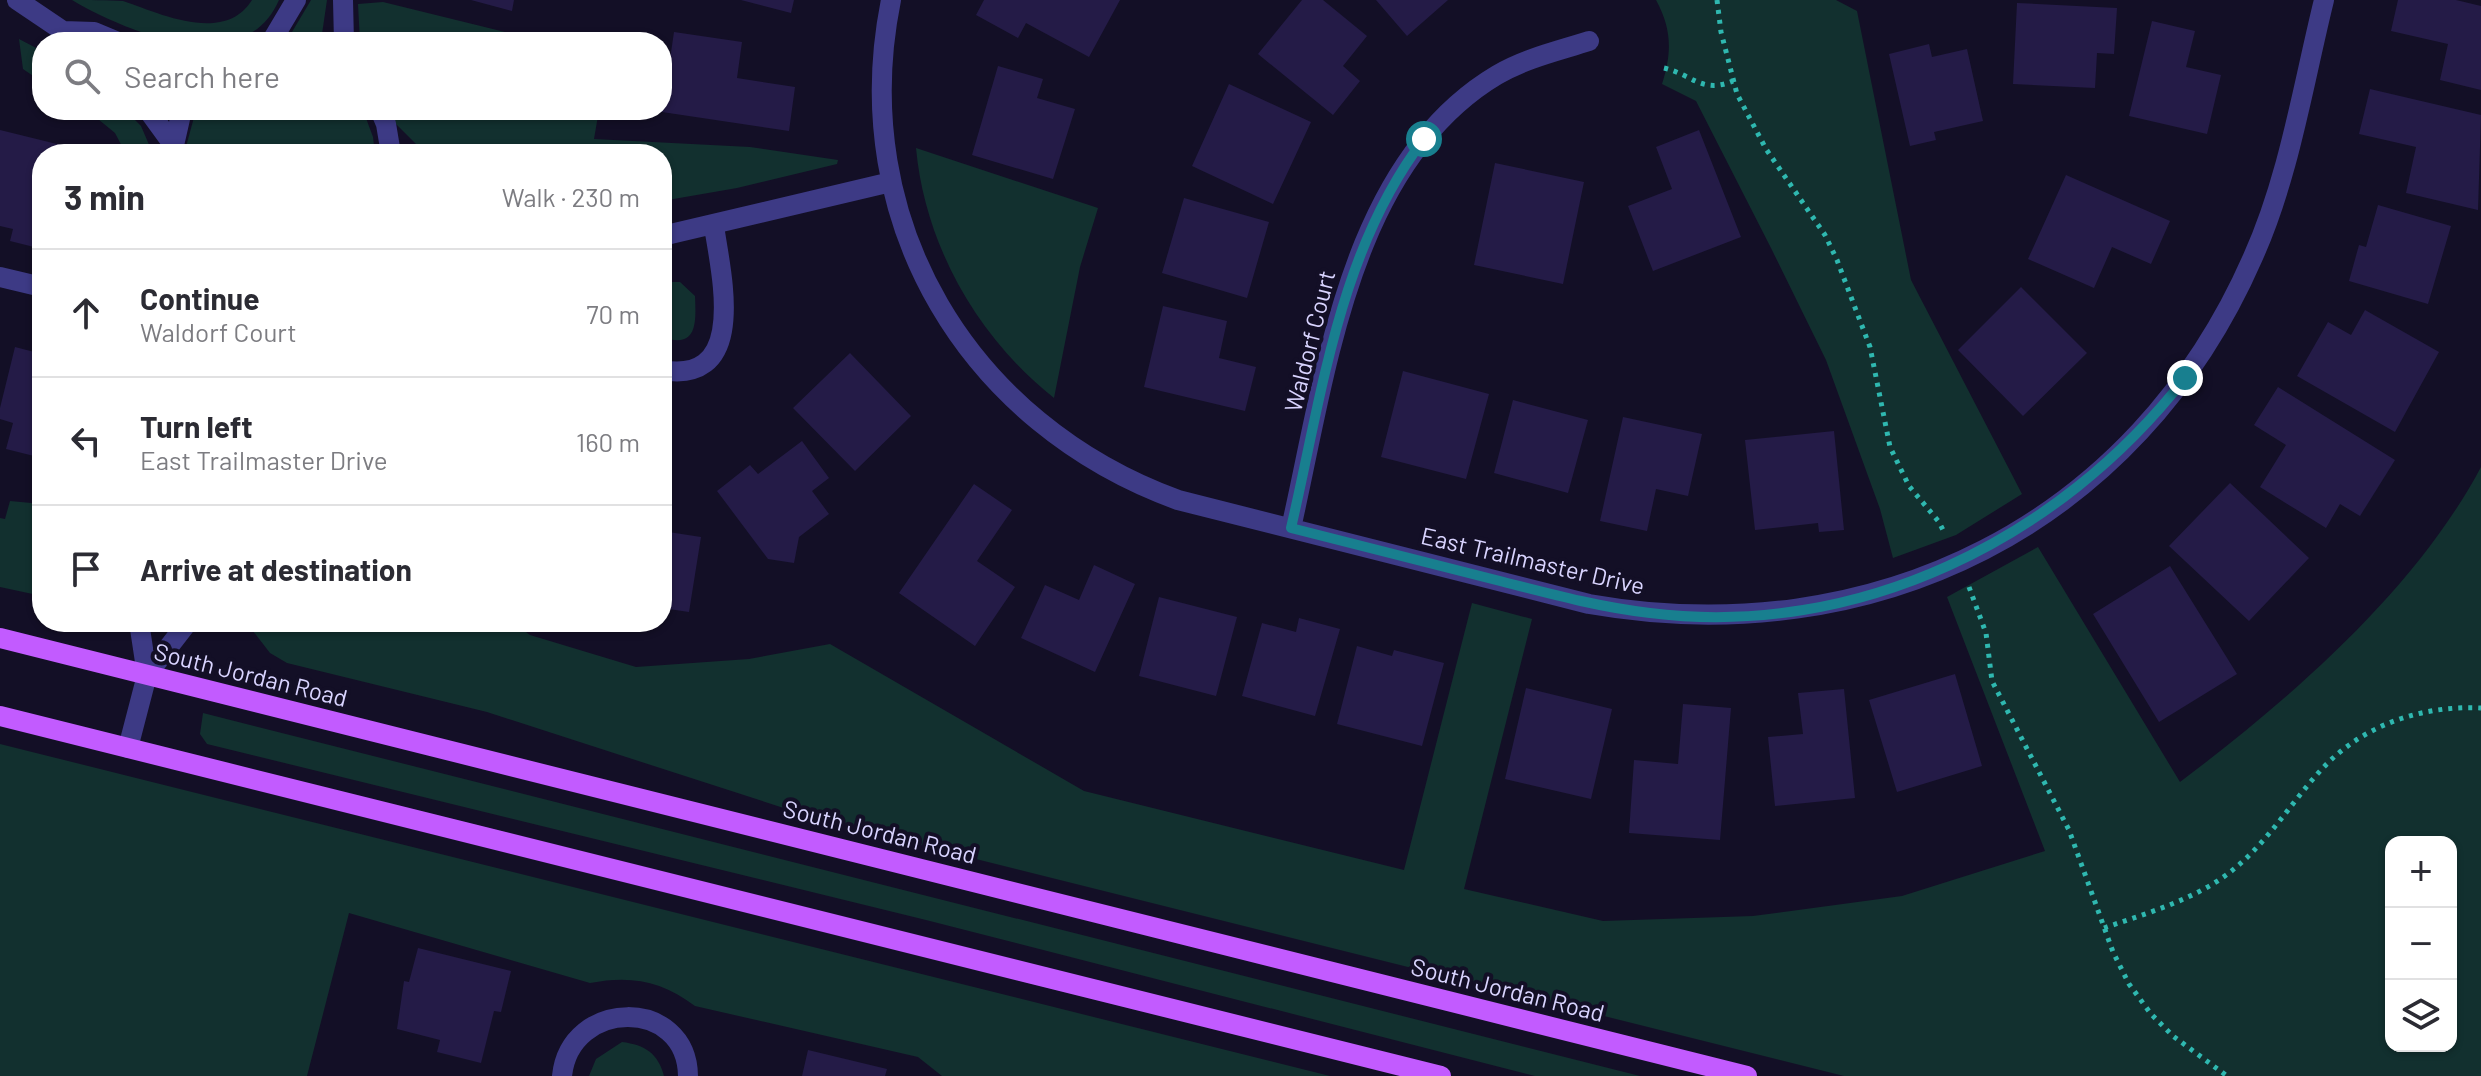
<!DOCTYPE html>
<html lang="en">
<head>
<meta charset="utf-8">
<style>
  :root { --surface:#fff; --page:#f7f7f7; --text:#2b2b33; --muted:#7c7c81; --line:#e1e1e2 }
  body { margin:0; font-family:Barlow,sans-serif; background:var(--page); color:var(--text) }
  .controls { position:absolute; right:24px; bottom:24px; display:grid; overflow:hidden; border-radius:16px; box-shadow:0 2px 6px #0004 }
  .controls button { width:72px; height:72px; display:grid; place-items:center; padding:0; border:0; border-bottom:2px solid var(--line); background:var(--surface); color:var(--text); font:40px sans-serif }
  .stop { position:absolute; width:24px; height:24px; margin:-18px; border:6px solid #187f8f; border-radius:50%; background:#fff }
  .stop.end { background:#187f8f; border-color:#fff; box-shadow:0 2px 8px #0008 }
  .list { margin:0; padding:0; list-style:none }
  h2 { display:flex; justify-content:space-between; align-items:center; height:104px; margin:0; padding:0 32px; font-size:34px }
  h2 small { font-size:26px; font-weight:400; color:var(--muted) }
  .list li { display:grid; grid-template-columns:52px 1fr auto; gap:24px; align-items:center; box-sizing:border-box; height:128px; padding:0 32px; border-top:2px solid var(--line) }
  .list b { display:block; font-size:30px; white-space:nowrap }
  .list p { margin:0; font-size:26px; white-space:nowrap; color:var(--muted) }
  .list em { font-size:26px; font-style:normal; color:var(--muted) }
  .icon { flex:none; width:44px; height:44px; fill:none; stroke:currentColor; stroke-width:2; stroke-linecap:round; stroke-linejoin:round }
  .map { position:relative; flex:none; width:2481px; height:1076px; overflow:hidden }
  .search { position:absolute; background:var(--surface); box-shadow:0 2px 6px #0004; left:32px; top:32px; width:640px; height:88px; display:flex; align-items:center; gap:20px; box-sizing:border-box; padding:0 28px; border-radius:32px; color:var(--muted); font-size:30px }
  .panel { position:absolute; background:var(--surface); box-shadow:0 2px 6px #0004; left:32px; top:144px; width:640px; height:488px; border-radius:32px }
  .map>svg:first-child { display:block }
</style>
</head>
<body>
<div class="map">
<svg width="2481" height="1076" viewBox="0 0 2481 1076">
  <rect width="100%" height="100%" fill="#130f26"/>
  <!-- green -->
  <path fill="#12302f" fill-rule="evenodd" d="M72,0C87,0 108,0 123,1C159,13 224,45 252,0H279C244,81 126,32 72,0Z
    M311,0H327L322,34L292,32Z
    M1656,0H1836L1857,11L1911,280L2022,494L1956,535L1893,558L1880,509L1826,360L1771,248L1696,101L1662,84C1672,53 1672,29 1656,0Z
    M383,2L545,42H360L358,4Z
    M19,39L42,51V82L23,69Z
    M87,110H125L141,126L153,154H126L115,133Z
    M196,110H363L373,137L375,154H184Z
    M391,110H599L594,139L750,147L838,160L837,164L737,188L662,201V154H426L396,124Z
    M916,148L1098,208L1080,267L1054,398C977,337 925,245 916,148Z
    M668,282H680L695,296C696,322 698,350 662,337V285Z
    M2481,467V1076H1844L824,821L487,712L287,663L270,653L246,622H512L530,635L636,667L749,659L830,644L1084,791L1404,870L1472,603L1532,619L1464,889L1603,921L1753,916L1902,896L2045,851L1947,597L2038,547L2180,782C2290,699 2415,591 2481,467ZM2391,842H2451V1046H2391Z
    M10,501L42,504V596L0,587V518L5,519Z
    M203,713L1640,1076H1535L926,920L207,744L200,734Z
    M0,744L1330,1076H942L918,1057L695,1006C662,981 631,975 590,983L349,913L307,1076H0Z
    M622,1042C645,1045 658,1053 664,1076H589L596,1059Z"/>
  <!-- building -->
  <path fill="#241b47" d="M471,0H514L512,11Z
    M741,0H794L791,13Z
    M984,0H1120L1089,57L1026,23L1018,38L976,15Z
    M1302,0H1323L1367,36L1343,66L1360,81L1333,115L1258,54Z
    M1376,0H1448L1407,36Z
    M2398,0H2456L2481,6V90L2440,80L2448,44L2391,31Z
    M2017,3L2117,8L2114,54L2097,53L2095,88L2013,84Z
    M2152,21L2195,31L2186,67L2221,75L2207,134L2129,116Z
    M674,32L742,42L737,78L795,87L789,131L662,112V72L668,73Z
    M1929,44L1932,57L1967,49L1983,121L1934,132L1936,140L1910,146L1889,54Z
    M998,66L1043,79L1037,98L1075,109L1053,179L972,155Z
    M1229,84L1311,122L1273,204L1192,166Z
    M2370,89L2481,115L2478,210L2406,193L2416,147L2359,134Z
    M0,130L65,146L63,154H42V249L10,241L13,229L0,226Z
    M1699,130L1741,237L1653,271L1628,206L1672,189L1656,147Z
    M1495,163L1584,182L1563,284L1474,265Z
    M2066,175L2170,221L2151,264L2112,247L2094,288L2028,259Z
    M1184,198L1269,222L1247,298L1162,273Z
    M2378,205L2451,226L2428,304L2349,281L2359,245L2366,247Z
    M2021,287L2087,353L2023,416L1958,350Z
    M1163,306L1227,321L1219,358L1256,367L1245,411L1144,387Z
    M2365,310L2439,352L2395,432L2297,376L2328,322L2351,335Z
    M15,347L42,354V458L6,449L13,423L0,419V408Z
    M850,353L911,416L855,471L793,408Z
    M1403,371L1489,394L1466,479L1381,457Z
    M2278,387L2395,460L2360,516L2340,504L2326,528L2260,487L2286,445L2254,425Z
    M1513,400L1588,420L1568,493L1494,473Z
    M1623,417L1702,434L1688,496L1656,489L1647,531L1600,521Z
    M1834,431L1844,530L1819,532L1818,523L1755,530L1745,440Z
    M802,441L829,478L812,491L829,514L799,537L794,563L768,559L717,491L750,465L758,474Z
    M2230,483L2309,558L2249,621L2169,546Z
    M974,484L1012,510L977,561L1015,587L975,646L899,593Z
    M662,531L701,537L689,612L662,608Z
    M1094,565L1135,584L1095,672L1021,638L1045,585L1079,600Z
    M2170,566L2237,674L2159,722L2093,614Z
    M1159,597L1237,617L1216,696L1139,676Z
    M1299,618L1340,629L1315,716L1242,696L1262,623L1296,632Z
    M1357,646L1392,656L1394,650L1444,663L1422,746L1337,724Z
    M1955,674L1982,766L1897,792L1869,700Z
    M1526,688L1612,709L1591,799L1505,779Z
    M1844,689L1855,798L1775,806L1768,737L1803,734L1798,693Z
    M1683,704L1731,708L1720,840L1629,833L1634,760L1678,764Z
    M418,948L511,971L501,1012L494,1011L481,1063L437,1052L440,1040L397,1029L404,981L409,982Z
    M808,1050L887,1069L885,1076H802Z"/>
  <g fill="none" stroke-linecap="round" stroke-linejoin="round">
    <!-- path -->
    <path stroke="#2fb8b0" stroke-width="5" stroke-dasharray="4 6" stroke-linecap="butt" d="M1717,0L1721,32L1737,94L1766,149L1825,235L1837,260L1870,347L1890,447L1909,486L1939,522L1945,534
      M1664,68C1693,75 1702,94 1733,81
      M1969,587L1986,633L1992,681L2069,830L2113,952L2129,984L2151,1014L2173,1036L2227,1076
      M2104,928C2144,914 2187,902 2222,878C2264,849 2288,806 2321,770C2362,725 2422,705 2481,708"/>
    <!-- minor -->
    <path stroke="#3d3a85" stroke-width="20" d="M17,0L63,31L70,42
      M343,0L344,42
      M891,0C846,222 969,424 1178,500L1589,604C1874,654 2136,525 2253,257C2289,177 2303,85 2324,0
      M63,31L94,32L118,42
      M271,42L296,0
      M148,110L172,143
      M380,110L386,124L391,154
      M172,154L182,110
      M662,236L891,182
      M0,277L42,287
      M662,370C749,385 721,274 714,226
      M1291,528C1326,375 1349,163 1497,75C1526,58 1558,51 1589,41
      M139,622L147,675
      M128,748L147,675L188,622
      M562,1076C570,998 687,997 688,1076"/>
    <!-- major -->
    <path stroke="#c25bff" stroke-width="20" d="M0,638L1747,1076
      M0,716L1441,1076"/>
  </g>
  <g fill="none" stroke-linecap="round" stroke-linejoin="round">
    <!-- route -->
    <path stroke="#187f8f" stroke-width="10" d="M1424,139C1339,250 1322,395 1291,528C1359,545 1428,563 1496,580C1547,593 1598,607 1650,613C1857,639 2059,540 2185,378"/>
  </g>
  <g text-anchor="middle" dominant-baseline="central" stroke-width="8" stroke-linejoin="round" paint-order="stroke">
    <!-- street labels -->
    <g font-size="24" fill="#d9d4ff" stroke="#130f26">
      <text transform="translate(1309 341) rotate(-76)">Waldorf Court</text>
      <text transform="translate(1533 560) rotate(13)">East Trailmaster Drive</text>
      <text transform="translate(251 674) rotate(14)">South Jordan Road</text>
      <text transform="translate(880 831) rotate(14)">South Jordan Road</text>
      <text transform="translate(1508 989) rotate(14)">South Jordan Road</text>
    </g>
  </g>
</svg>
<div class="controls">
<button>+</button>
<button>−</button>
<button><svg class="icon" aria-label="layers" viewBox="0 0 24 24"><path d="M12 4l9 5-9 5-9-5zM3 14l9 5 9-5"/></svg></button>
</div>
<div class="stop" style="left:1424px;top:139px"></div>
<div class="stop end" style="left:2185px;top:378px"></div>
<div class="search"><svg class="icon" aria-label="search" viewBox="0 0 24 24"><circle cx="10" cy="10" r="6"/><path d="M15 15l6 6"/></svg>Search here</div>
<section class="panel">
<h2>3 min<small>Walk · 230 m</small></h2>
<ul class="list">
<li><svg class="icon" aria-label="ahead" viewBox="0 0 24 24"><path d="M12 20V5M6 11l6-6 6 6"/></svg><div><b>Continue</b><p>Waldorf Court</p></div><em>70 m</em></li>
<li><svg class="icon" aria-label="left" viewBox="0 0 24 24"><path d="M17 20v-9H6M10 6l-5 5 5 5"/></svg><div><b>Turn left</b><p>East Trailmaster Drive</p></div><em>160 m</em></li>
<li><svg class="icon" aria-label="arrive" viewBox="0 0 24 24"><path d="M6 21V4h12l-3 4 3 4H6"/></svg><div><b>Arrive at destination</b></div></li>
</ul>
</section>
</div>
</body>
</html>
